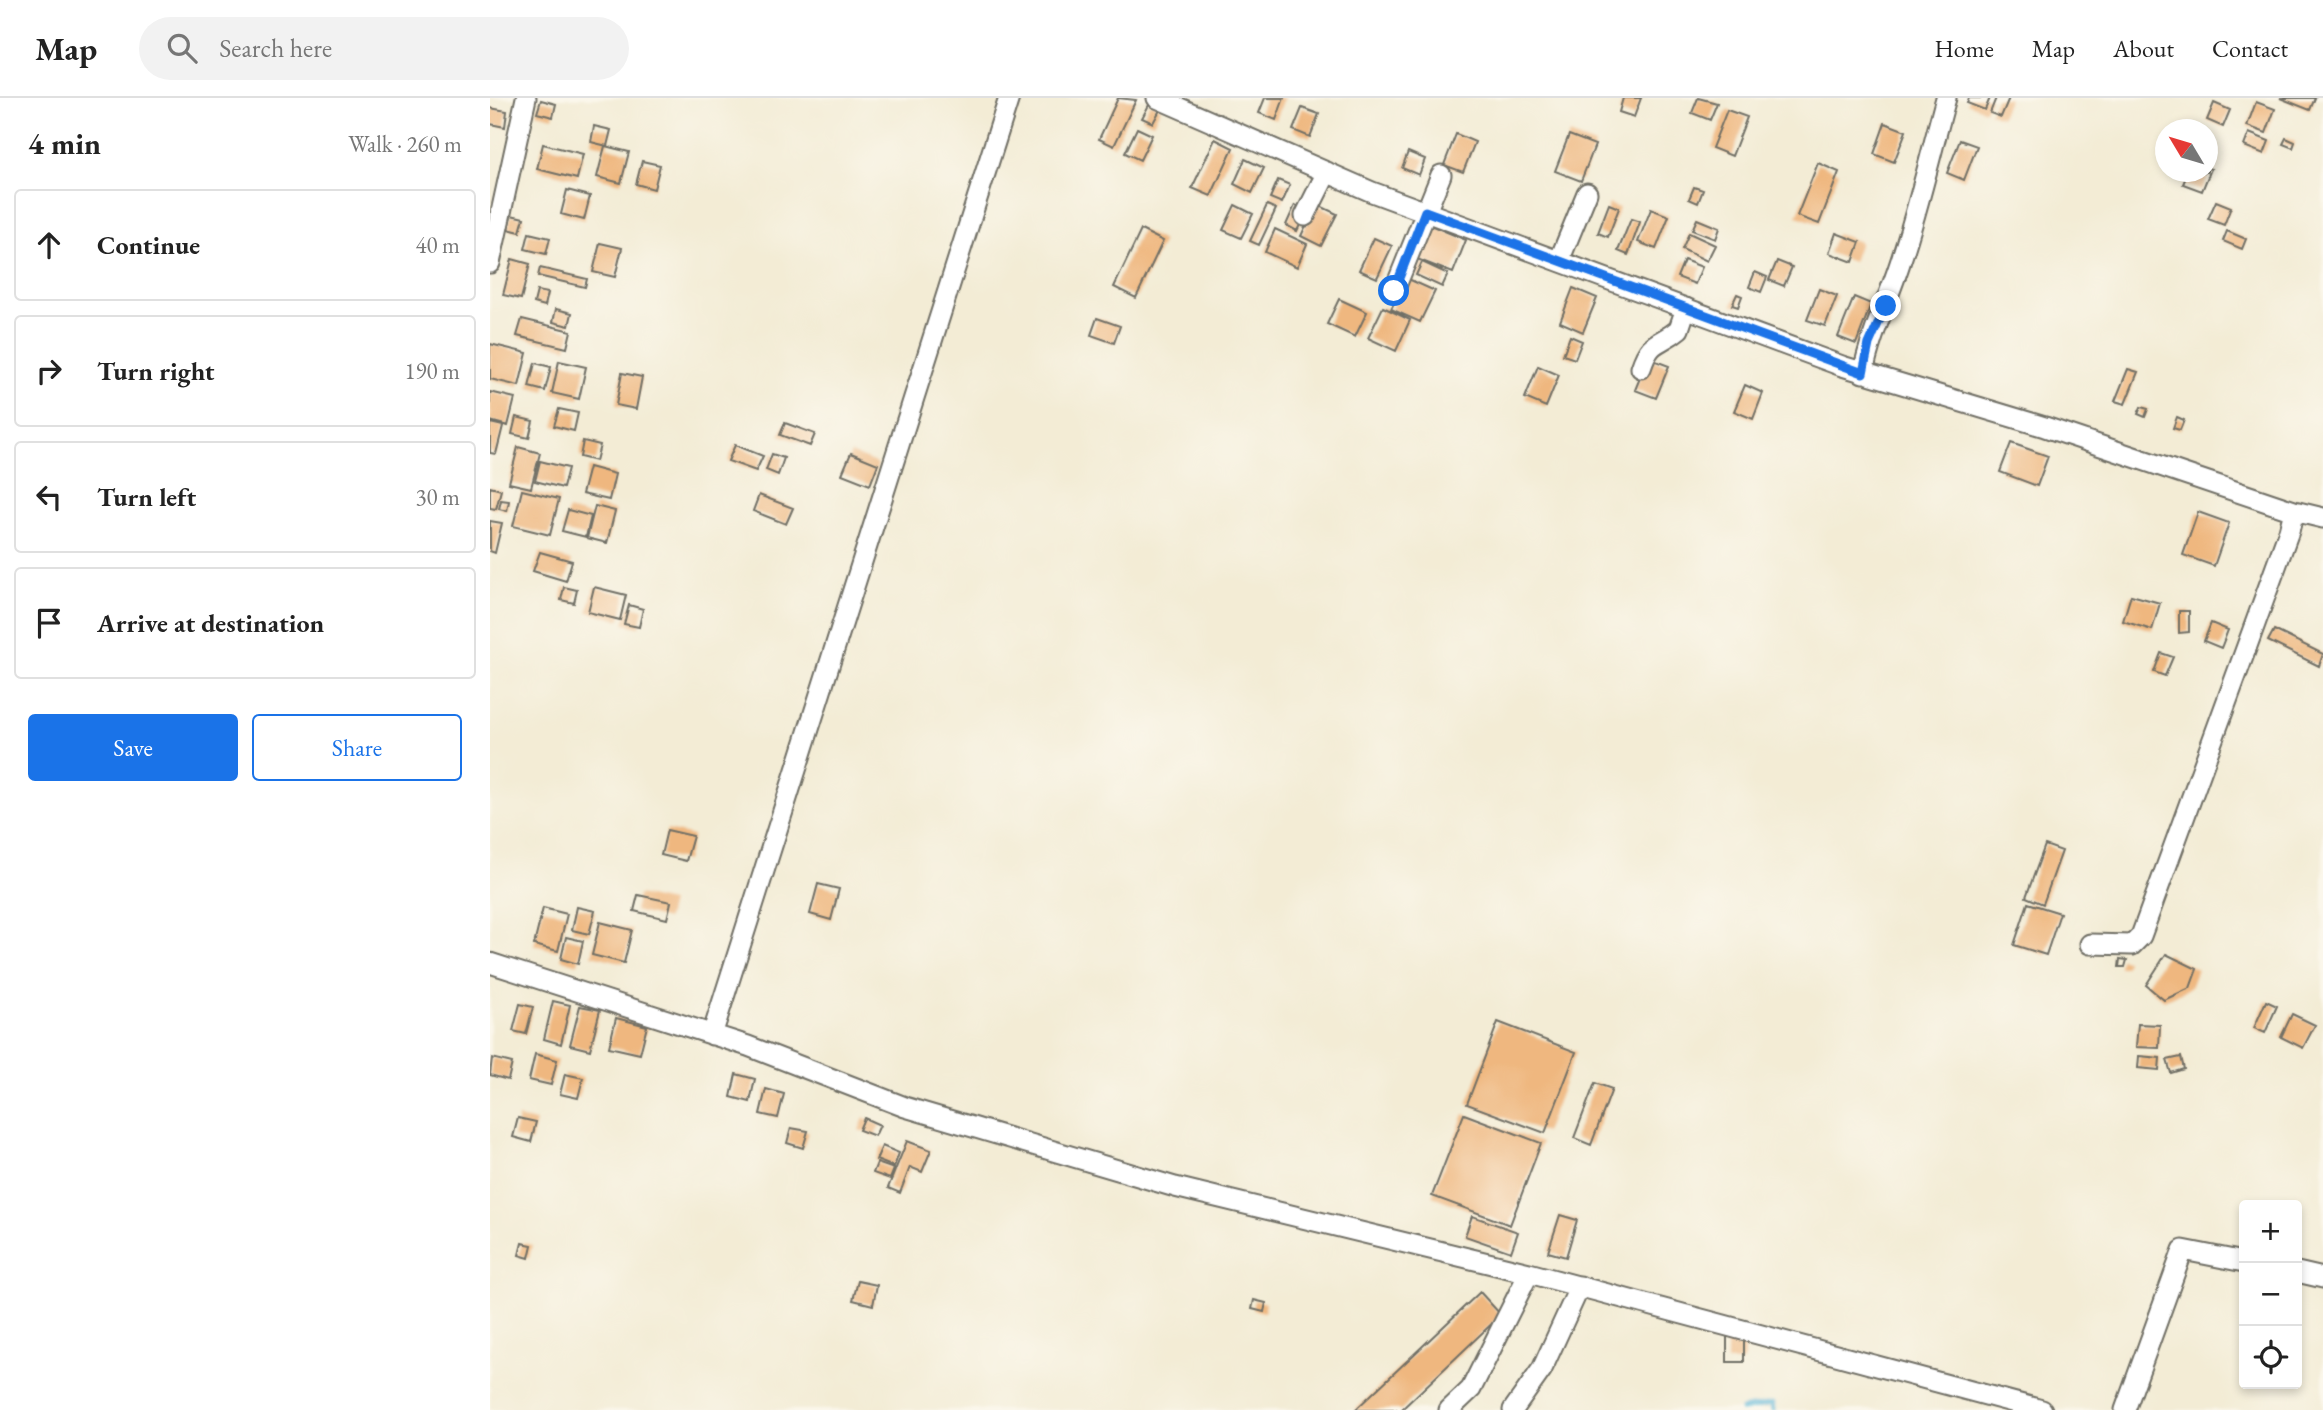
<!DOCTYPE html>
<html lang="en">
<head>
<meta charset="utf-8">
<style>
  :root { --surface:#fff; --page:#f2f2f2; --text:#222; --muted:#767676; --line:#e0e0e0; --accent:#1a73e8 }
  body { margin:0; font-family:"EB Garamond",serif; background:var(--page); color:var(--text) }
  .controls { position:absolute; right:21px; bottom:21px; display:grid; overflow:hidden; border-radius:7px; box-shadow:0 4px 10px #0003 }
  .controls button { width:63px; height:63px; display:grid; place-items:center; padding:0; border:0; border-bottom:2px solid var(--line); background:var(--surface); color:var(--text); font:35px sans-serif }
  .compass { position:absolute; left:1665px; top:21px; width:63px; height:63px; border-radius:50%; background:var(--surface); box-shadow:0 4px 10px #0003; rotate:308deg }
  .stop { position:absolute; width:21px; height:21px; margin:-16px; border:5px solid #1a73e8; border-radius:50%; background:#fff }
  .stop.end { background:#1a73e8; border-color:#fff; box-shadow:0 2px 7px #0008 }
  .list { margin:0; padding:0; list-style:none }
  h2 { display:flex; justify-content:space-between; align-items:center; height:91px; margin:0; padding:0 28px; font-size:30px }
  h2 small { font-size:23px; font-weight:400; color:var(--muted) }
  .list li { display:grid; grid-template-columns:46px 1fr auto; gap:21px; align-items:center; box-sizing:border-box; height:112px; margin:0 14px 14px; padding:0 14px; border:2px solid var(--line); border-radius:7px }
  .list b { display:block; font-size:26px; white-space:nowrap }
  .list em { font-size:23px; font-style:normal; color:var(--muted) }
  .actions { display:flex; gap:14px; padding:21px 28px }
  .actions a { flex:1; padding:16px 0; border:2px solid var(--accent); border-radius:7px; text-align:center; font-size:24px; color:var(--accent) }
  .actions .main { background:var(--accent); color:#fff }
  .icon { flex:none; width:38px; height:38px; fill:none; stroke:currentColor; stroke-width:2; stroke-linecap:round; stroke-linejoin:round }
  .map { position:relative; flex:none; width:1833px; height:1312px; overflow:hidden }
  header { display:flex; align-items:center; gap:42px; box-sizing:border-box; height:98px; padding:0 35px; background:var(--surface); border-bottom:2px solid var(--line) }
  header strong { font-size:33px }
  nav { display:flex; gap:38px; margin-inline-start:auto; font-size:24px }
  .search { width:490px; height:63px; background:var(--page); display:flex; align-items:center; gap:18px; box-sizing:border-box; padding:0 24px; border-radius:38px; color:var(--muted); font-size:26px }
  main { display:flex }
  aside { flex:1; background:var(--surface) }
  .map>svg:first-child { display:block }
</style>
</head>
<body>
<header>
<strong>Map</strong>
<div class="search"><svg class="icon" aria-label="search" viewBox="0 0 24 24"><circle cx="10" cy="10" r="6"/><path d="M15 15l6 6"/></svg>Search here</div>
<nav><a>Home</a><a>Map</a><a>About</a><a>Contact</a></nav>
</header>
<main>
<aside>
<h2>4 min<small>Walk · 260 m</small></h2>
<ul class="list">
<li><svg class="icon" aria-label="ahead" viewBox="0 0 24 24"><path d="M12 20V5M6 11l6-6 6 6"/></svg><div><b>Continue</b></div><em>40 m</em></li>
<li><svg class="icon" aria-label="right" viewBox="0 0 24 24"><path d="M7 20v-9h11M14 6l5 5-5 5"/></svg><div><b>Turn right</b></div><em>190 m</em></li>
<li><svg class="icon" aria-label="left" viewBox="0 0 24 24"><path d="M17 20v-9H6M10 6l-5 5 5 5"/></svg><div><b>Turn left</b></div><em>30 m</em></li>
<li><svg class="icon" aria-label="arrive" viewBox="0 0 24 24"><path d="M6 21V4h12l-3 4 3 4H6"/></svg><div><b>Arrive at destination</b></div></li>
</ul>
<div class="actions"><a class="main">Save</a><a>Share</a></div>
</aside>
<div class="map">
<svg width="1833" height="1312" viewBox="0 0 1833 1312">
  <rect width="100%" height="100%" fill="#fbf7ec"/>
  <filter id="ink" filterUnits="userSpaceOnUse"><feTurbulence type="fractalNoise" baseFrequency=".0143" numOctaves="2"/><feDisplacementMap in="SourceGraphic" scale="14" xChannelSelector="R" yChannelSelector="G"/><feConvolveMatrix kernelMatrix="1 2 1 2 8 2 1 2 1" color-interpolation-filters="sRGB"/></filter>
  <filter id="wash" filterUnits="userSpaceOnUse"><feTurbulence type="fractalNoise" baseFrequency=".00686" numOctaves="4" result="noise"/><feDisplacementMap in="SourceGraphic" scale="28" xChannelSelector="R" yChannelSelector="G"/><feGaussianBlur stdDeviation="1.57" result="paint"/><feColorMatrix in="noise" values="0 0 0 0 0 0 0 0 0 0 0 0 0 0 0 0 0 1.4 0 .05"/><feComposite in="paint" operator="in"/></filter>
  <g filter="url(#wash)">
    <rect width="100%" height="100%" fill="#f3ecd5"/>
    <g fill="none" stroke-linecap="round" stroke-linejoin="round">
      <!-- stream -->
      <path stroke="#5ab5d8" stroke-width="5" d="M1251,1312L1282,1306L1283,1312"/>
    </g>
    <g id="blocks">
      <!-- building -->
      <path fill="#efb77f" d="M628,0L646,2L624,48L609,41Z
        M775,0H794L786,22L769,15Z
        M1133,0H1151L1144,19L1129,14Z
        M1208,0L1227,5L1220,22L1202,15Z
        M1479,0H1500L1495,12L1477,5Z
        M1506,0H1519L1511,19L1500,15Z
        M1790,0H1825L1820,12Z
        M51,2L66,6L63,19L47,15Z
        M1766,4L1785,11L1776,35L1757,28Z
        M660,5L671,10L663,25L652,20Z
        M1724,5L1740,12L1733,29L1717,22Z
        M0,10L17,13L15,29L0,26Z
        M812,10L829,16L820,39L803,32Z
        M1237,12L1257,19L1242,58L1222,50Z
        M1395,25L1416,33L1404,64L1384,56Z
        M104,28L121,32L117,48L101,44Z
        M647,30L662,37L650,62L635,55Z
        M1759,35L1779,43L1774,56L1754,48Z
        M966,36L985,44L973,74L954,67Z
        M1079,37L1105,47L1091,83L1065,73Z
        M1796,40L1805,44L1803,50L1793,46Z
        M725,41L743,50L721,98L702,90Z
        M1470,42L1487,48L1474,82L1457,75Z
        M53,46L93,56L87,81L47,71Z
        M115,48L139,54L131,85L107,79Z
        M918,54L935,61L929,77L912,70Z
        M755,61L774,70L762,95L744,86Z
        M152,63L170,67L164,91L146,86Z
        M1328,65L1349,74L1329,126L1307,118Z
        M1717,70L1721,71L1712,93L1693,86L1698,74H1717Z
        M788,82L800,87L792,105L780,100Z
        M1204,89L1213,92L1208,105L1199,101Z
        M77,92L100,98L94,122L71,116Z
        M1726,103L1741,109L1734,127L1718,121Z
        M826,106L847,116L831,148L811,138Z
        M1119,106L1129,110L1118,139L1108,135Z
        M745,107L763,116L751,140L733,132Z
        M777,107L786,111L769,147L760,143Z
        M805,107L817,112L807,133L796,127Z
        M1161,111L1179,118L1166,151L1148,144Z
        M21,117L34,120L30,134L18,131Z
        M1141,121L1150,124L1138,157L1128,153Z
        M1207,121L1229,130L1225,141L1202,132Z
        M940,127L976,142L963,175L927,161Z
        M785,131L817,146L807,169L775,154Z
        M651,132L673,143L646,200L624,189Z
        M1737,133L1756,141L1752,151L1733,143Z
        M39,135L60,140L56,156L35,151Z
        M1199,135L1225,147L1217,163L1192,151Z
        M1346,135L1370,144L1363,164L1339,155Z
        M884,140L902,148L887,180L869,172Z
        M110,145L132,150L125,179L103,174Z
        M22,161L40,166L31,201L13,197Z
        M1194,162L1212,169L1205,186L1187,179Z
        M1287,163L1302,169L1294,188L1279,182Z
        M932,164L958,176L952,189L926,177Z
        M50,170L97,181L95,189L48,178Z
        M1265,174L1277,179L1271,194L1259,189Z
        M916,180L945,193L930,224L901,211Z
        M1083,190L1107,200L1093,234L1070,224Z
        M1329,191L1347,198L1335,228L1317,222Z
        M47,193L58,195L55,208L44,205Z
        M1247,196L1252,198L1248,209L1242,207Z
        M1364,199L1381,206L1366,246L1348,239Z
        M849,201L877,214L865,239L837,226Z
        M893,209L920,222L906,253L878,240Z
        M66,211L82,215L79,228L63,224Z
        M607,220L630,228L624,245L601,237Z
        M32,221L81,233L77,250L27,238Z
        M1080,238L1092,243L1085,261L1073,257Z
        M0,246L37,255L29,288L0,281Z
        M1158,260L1179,268L1166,300L1145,292Z
        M69,263L96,269L89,301L62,295Z
        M45,265L61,269L55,293L39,289Z
        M1048,268L1069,277L1056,309L1035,300Z
        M1638,271L1648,274L1635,306L1625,303Z
        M132,275L152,279L146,311L126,307Z
        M1255,287L1273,295L1263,321L1244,313Z
        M0,294L25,300L18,328L0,323Z
        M1651,309L1658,311L1655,319L1648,316Z
        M69,311L88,315L84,333L64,328Z
        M26,319L43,323L39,340L22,336Z
        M1687,319L1694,322L1690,332L1683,330Z
        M0,325L13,328L6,356L0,355Z
        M295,325L325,336L320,348L290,337Z
        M93,343L110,347L106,363L90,359Z
        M1521,345L1558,358L1547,388L1510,374Z
        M245,347L273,358L266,373L238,363Z
        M28,349L50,355L41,390L19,385Z
        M361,355L388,366L380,387L352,376Z
        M282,356L294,360L288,377L276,372Z
        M50,363L78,370L73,390L45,383Z
        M99,369L125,376L119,402L92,396Z
        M0,389L11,392L6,411L0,410Z
        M32,392L69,401L60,437L23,428Z
        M269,397L303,410L296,426L263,413Z
        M11,402L19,403L17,413L9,411Z
        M105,408L125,413L117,445L97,440Z
        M78,412L101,418L96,439L72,433Z
        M1708,414L1739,425L1724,468L1693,457Z
        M0,423L12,425L5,455L0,453Z
        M50,454L82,463L76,483L43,473Z
        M74,489L87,492L84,505L71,502Z
        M104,489L136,497L130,522L98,514Z
        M1641,497L1670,505L1662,532L1633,523Z
        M139,507L153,511L149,529L134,526Z
        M1689,513H1699V534L1689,535Z
        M1721,525L1738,532L1731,550L1714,543Z
        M1784,532L1833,556L1829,568L1778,543Z
        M1671,555L1683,559L1675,578L1664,574Z
        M177,732L203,738L196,763L171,757Z
        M1555,747L1572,753L1553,806L1536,799Z
        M328,786L349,791L341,822L320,816Z
        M148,797L181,804L177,821L144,813Z
        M1538,805L1570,815L1556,857L1524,847Z
        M87,809L105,813L99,836L82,832Z
        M53,810L77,816L68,853L44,847Z
        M110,824L142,832L134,865L102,857Z
        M76,839L93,843L88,866L71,861Z
        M1676,856L1707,871L1700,890L1674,902L1656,887Z
        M1630,861L1637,862L1635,869H1629Z
        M63,903L80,907L71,946L54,941Z
        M1776,903L1787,908L1775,935L1764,930Z
        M30,906L43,909L36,936L23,933Z
        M90,908L110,912L100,952L80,947Z
        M1802,916L1825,927L1813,950L1791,939Z
        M126,920L157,928L150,956L119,949Z
        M1008,924L1086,954L1055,1035L977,1006Z
        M1648,926L1670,927L1669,950L1646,949Z
        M45,956L67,962L61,987L39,982Z
        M1649,958L1670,960L1669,972L1648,970Z
        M1691,959L1694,971L1681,975L1677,962Z
        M2,960L22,965L18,982L0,977Z
        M75,976L93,980L88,1000L70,996Z
        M246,976L265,981L260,1004L241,999Z
        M1105,985L1122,991L1101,1047L1084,1040Z
        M276,991L294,996L288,1020L270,1016Z
        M974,1016L1051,1045L1020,1127L942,1098Z
        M28,1020L46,1024L41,1044L23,1039Z
        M374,1020L390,1027L385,1038L369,1032Z
        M301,1030L318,1033L313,1050L297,1045Z
        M417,1043L441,1052L432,1074L420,1069L410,1095L398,1090Z
        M392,1048L409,1055L404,1069L386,1062Z
        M387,1065L404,1071L400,1081L383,1075Z
        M1070,1117L1087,1122L1076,1159L1058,1154Z
        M982,1118L1028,1134L1021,1154L975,1138Z
        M32,1145L42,1147L39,1160L29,1157Z
        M368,1183L387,1187L383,1207L363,1202Z
        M990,1194L1011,1217L911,1312H865Z
        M764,1202L776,1205L774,1214L762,1211Z
        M1237,1238H1254V1264H1237Z"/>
    </g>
  </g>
  <g filter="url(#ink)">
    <use href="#blocks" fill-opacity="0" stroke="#716f66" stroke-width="2"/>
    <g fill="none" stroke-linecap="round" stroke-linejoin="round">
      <!-- minor casing -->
      <g stroke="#716f66" stroke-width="23">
        <path id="minor" d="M667,0L882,94L1352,268L1555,329L1804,413L1833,420
          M815,118L837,74
          M1069,163L1097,95
          M0,165L36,0
          M904,193L951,77
          M1151,270C1161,240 1169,248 1189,231L1196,210
          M1373,275C1381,235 1399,200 1411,162C1429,109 1441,54 1456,0
          M1600,846L1642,847L1651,838L1799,433L1804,413
          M0,865L258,948L415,1009L685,1089L1039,1175L1552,1312
          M222,937L519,0
          M1807,1174L1833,1180
          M959,1312L981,1291L1039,1175
          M1023,1312L1052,1271L1090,1188
          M1635,1312L1693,1152L1754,1164"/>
      </g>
      <!-- minor -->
      <use href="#minor" stroke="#fff" stroke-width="19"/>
    </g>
  </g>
  <g fill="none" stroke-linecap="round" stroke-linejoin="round" filter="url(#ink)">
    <!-- route -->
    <path stroke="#1a73e8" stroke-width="9" d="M904,193L935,113L1373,275L1379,246L1396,208"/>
  </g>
</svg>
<div class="controls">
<button>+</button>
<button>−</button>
<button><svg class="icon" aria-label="locate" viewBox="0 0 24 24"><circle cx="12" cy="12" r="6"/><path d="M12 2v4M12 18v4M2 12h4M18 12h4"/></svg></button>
</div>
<svg class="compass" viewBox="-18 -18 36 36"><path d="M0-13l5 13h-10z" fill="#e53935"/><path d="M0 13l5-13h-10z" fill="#767676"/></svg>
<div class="stop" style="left:904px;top:193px"></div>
<div class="stop end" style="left:1396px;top:208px"></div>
</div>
</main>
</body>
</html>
